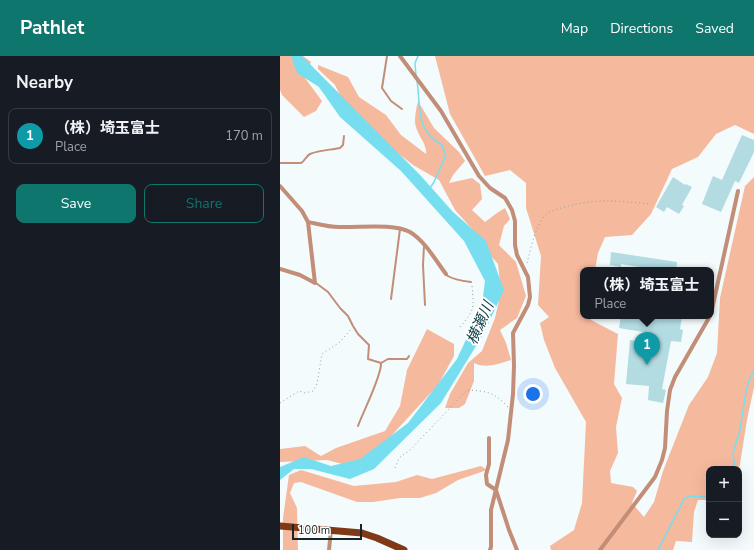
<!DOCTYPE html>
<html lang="en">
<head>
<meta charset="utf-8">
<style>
  :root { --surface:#171b24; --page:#20242c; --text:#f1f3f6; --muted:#9ea1a6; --line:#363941; --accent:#0f766e }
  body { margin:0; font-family:"Nunito Sans","Noto Sans JP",sans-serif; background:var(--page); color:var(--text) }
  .controls { position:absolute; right:12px; bottom:12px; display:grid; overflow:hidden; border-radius:8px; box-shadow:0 4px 16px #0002 }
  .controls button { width:36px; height:36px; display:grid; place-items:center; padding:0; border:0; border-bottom:1px solid var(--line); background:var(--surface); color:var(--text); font:20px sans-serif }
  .scale { position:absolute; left:12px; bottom:10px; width:70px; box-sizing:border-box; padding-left:4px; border:2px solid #152528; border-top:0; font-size:11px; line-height:14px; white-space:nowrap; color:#152528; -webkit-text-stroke:3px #fff; paint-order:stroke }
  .you { position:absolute; left:253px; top:338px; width:14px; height:14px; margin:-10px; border:3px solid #fff; border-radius:50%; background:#1a73e8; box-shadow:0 0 0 6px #1a73e833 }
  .badge { display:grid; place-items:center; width:26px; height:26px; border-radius:50%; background:var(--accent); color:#fff; font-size:13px; font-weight:700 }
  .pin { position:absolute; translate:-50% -33px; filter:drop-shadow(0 1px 2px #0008) }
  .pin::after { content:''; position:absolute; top:21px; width:14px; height:12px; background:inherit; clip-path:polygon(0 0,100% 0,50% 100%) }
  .popup { position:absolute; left:300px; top:211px; width:134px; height:52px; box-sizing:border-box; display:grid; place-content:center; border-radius:8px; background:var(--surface); filter:drop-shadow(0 1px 3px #0005); font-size:13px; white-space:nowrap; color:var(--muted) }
  .popup b { font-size:15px; color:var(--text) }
  .popup::after { content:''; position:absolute; left:50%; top:100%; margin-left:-8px; border:8px solid transparent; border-top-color:var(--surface) }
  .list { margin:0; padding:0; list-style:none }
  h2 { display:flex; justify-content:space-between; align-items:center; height:52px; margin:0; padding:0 16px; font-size:17px }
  h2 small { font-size:13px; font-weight:400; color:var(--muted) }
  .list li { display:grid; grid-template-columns:26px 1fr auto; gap:12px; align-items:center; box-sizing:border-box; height:56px; margin:0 8px 8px; padding:0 8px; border:1px solid var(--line); border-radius:8px }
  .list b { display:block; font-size:15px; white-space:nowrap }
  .list p { margin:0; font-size:13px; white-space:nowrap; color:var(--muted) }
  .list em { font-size:13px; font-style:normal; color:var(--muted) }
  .actions { display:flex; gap:8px; padding:12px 16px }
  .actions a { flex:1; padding:9px 0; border:1px solid var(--accent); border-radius:8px; text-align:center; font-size:14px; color:var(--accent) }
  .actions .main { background:var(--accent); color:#fff }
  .map { position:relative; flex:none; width:474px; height:494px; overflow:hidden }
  header { display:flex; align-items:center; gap:24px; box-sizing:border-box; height:56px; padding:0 20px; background:var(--accent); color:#fff }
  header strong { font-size:19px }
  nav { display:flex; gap:22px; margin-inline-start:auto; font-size:14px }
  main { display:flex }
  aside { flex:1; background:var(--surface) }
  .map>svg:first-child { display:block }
</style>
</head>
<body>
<header>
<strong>Pathlet</strong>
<nav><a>Map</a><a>Directions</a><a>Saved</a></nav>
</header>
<main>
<aside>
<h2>Nearby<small></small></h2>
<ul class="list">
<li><span class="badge" style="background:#0f9aa8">1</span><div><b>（株）埼玉富士</b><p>Place</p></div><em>170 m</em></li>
</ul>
<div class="actions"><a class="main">Save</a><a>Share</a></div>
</aside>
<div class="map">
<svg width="474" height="494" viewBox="0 0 474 494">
  <rect width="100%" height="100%" fill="#f3fbfd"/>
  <!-- forest -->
  <path fill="#f5b99e" d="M0,0H23L31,6L25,22L42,45L36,55L24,61L2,39L0,34Z
    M155,0H474V78L455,69L436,78L418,101L392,113L371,158L352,179L325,181L318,197L315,214H303V260H311V264L338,278L334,328L342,342L336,371L338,397L330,415L331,427L353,431L357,435L352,447L364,461L374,446L383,415L409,349L428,321L437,297L440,242L465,130L474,121V331L467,364L459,414L429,413V444H418L414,456L412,486L396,485L393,494H271L270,490L294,474L302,447L306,366L275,312L264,284L260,267L269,261L258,249L261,200L246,152V127L230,114L205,120L170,58Z
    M38,9L68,21L79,41L106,59L121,79L146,98C147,89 140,82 137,74C133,65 136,54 138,45L154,72L179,96L185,105L173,119L169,127L192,122L200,128L202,143L192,154L205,166L217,157L225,152L230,163L224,170L219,189L236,206L246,240L237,262L220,274L226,287L231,304C218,308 206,313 194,307V325L185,348L179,352H165L170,338L188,307L202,295L215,262L221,236L218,208L204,192L192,173L175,154L159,124L133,109L91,76L68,55L55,29L38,13Z
    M147,273L174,288V300L158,329L101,391L70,410L47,404L0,406V393L25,390L41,400L56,392L105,375L120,350L127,314Z
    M201,410L207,414L178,424L156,437L140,442H120L93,446H77L21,426L14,427L10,437L17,452L18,494H3V462L9,419L21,414L74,430L116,426L137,419L152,423Z"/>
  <!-- water -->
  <path fill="#77def0" d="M11,0H22L141,120L173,156L206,185L224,234L204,277L161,347L94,413L70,423L31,413H14L0,424V411L24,401L51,410L80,403L128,367L177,303L202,249L205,225L184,185L121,115L60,61L39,31L17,17Z"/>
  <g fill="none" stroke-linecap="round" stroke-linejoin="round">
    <!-- stream -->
    <path stroke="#77def0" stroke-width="1.5" d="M136,20L135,7L138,0
      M137,25C141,51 135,74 162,89L166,99L154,126L150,132
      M455,413L453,397L460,374L466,335L469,324L474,315
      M378,494L404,443L411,440L429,441"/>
  </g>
  <!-- building -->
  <path fill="#b2dbe2" d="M462,79L474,84V96L459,127L455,125L441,156L422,148L433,120L442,124Z
    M393,121L405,129L406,128L412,131L402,149L404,150L399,158L387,151L384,156L376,151Z
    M331,196L397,206L396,214H378L341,208V211L330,209Z
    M341,260H402L400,273L403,274L401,286L391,285L382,333L386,334L383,347L368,344L369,330L346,328L350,284L367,287L369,277L339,272Z"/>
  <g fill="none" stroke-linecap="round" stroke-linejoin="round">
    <!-- path -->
    <path stroke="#929ea0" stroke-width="1" stroke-dasharray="1 3" stroke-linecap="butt" d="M247,207C251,192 254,175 263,162C268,155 277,153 285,151C317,142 337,145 370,148
      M180,271C195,253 194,253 192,230
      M0,347L19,335L25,337L33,335L37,328L42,298L60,286L71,273
      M115,412L119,402L130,394L187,334C207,335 214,336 228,351"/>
    <!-- lane -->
    <path stroke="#c28e77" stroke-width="2" d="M107,0L102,32L111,45L122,53
      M0,107H21C25,105 26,100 30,98C39,94 51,94 60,92L63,89L64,80
      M144,190L143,209L145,249
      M166,219C174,224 182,225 191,226
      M36,227L48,236L60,252L68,260L73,270L78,278L89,289L88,303L101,307L108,303H127L129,300
      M111,243L120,173
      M78,370C83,356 102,319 101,307"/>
    <!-- street -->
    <path stroke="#c28e77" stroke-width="4" d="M120,0L161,55L199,120L210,132L225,142L232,154L235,165V189L237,199L248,221L250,241L248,249L233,277L234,310L233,338L228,384L211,454V491L210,494
      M0,130L22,155L28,166L35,227
      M28,166C38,168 48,171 59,171C78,172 113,167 130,176C145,185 156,205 166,218
      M0,213L20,219L35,227
      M431,258L458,135
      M209,382V408L206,419L207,428L216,434L229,474L237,494
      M49,494L51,474
      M320,494L375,421L382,404L385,392L387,355L390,334L395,321L430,260"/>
    <!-- primary -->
    <path stroke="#7f3915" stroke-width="7" d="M0,470L82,477L97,482L124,494"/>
  </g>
  <g text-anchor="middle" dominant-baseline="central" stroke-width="4" stroke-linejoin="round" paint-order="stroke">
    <!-- water labels -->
    <g font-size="15" font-style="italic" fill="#13434b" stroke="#fff">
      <text transform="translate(200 267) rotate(-66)">横瀬川</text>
    </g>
  </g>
</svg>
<div class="controls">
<button>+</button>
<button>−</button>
</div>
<div class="scale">100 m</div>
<div class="you"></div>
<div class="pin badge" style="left:367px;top:309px;background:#0f9aa8">1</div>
<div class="popup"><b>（株）埼玉富士</b>Place</div>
</div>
</main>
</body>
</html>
